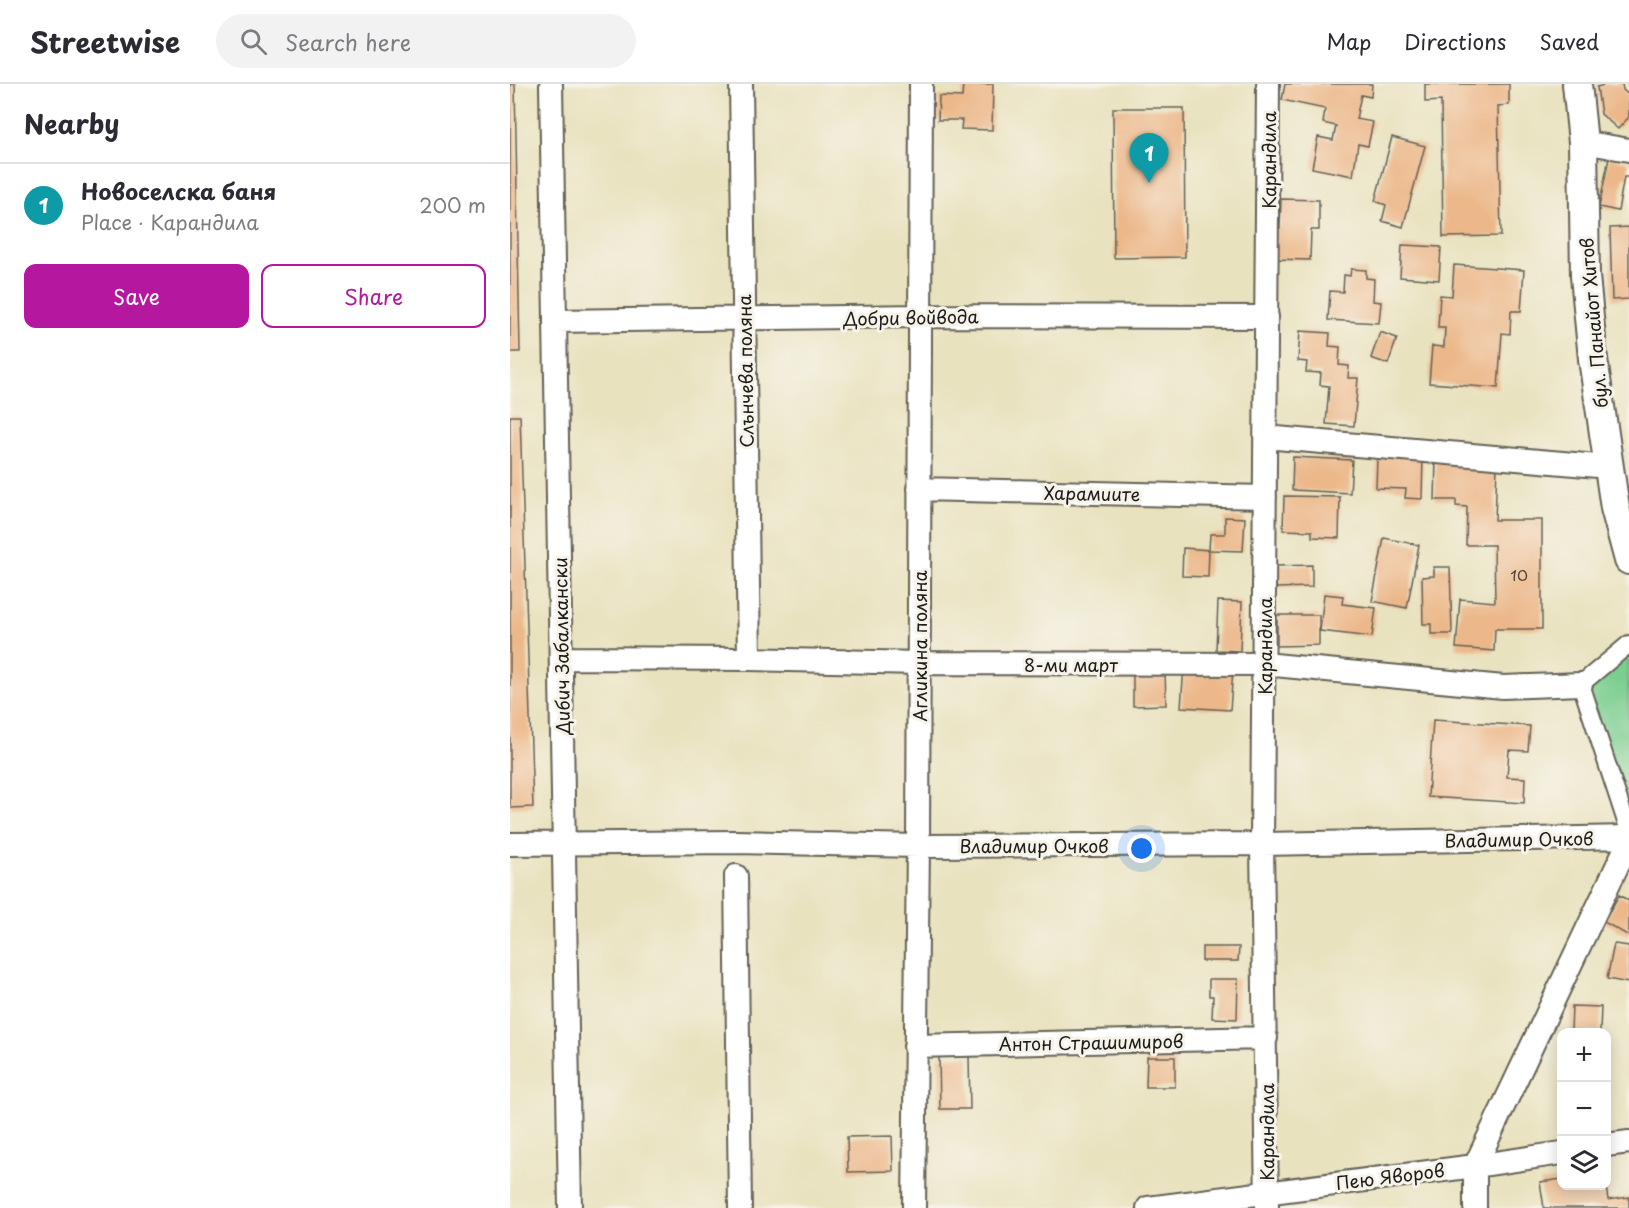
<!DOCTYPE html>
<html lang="en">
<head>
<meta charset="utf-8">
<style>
  :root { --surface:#fff; --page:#f2f2f3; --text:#2b2b33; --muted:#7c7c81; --line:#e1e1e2; --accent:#b5179e }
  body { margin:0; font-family:"Playpen Sans",sans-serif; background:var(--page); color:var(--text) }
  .controls { position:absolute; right:18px; bottom:18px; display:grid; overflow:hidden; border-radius:12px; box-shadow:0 3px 15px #0003 }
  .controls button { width:54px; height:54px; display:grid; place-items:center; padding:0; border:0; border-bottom:2px solid var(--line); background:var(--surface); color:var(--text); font:30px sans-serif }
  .you { position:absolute; left:632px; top:765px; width:21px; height:21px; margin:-15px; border:4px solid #fff; border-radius:50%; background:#1a73e8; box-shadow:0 0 0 9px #1a73e833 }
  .badge { display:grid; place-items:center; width:39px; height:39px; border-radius:50%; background:var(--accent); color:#fff; font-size:20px; font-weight:700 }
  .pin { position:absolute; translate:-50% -50px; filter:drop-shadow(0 2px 3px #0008) }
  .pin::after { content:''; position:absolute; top:32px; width:21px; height:18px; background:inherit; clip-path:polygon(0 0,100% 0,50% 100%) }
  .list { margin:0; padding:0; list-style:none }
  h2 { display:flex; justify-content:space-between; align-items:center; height:78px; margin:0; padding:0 24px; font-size:26px }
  h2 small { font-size:20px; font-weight:400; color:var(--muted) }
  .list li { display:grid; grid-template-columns:39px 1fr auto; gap:18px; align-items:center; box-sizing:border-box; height:84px; padding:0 24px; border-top:2px solid var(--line) }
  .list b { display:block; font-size:22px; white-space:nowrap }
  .list p { margin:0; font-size:20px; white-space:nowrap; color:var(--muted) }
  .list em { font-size:20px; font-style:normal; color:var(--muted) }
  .actions { display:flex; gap:12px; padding:18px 24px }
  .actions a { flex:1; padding:14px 0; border:2px solid var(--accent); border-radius:12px; text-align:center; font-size:21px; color:var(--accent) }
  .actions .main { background:var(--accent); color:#fff }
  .icon { flex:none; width:33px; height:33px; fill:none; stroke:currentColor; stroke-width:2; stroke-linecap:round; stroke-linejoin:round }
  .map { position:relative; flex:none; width:1119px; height:1124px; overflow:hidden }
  header { display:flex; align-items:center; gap:36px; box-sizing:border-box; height:84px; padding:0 30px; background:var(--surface); border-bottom:2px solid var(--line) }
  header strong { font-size:28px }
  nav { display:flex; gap:33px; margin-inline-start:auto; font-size:21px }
  .search { width:420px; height:54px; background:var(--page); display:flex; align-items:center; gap:15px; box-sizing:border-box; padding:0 21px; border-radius:33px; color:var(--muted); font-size:22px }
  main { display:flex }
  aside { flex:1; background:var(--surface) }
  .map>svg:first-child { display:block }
</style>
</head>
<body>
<header>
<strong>Streetwise</strong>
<div class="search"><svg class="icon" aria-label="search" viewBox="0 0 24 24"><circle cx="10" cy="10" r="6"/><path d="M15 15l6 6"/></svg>Search here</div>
<nav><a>Map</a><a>Directions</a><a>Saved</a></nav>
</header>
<main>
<aside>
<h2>Nearby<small></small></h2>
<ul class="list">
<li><span class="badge" style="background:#0f9aa8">1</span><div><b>Новоселска баня</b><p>Place · Карандила</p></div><em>200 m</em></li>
</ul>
<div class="actions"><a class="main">Save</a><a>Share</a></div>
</aside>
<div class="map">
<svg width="1119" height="1124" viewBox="0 0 1119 1124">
  <rect width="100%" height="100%" fill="#f7f3e8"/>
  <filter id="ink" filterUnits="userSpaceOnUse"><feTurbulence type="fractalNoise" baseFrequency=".0167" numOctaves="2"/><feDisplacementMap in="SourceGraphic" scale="12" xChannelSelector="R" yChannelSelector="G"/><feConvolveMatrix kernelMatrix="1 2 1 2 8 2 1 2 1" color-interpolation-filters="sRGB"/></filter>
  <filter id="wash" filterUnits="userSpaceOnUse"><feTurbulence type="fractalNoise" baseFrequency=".008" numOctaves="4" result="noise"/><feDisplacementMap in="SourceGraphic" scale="24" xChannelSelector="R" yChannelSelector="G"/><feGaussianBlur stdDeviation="1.35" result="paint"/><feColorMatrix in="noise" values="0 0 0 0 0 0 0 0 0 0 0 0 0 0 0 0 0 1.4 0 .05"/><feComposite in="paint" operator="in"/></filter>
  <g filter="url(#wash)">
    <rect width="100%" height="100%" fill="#e9e2bf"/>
    <!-- green -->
    <path fill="#7ace90" stroke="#4b7556" stroke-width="1.5" d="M1119,560V746L1071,600Z"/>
    <g id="blocks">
      <!-- building -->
      <path fill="#ecb789" d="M0,0H5L10,268H0Z
        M453,0H483L482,46L451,45L452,36H428L429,12L452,13Z
        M775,0H862L861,13L851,11L846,35L863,38L858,62L848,60L843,92L802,84L808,53L823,56L826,42L813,39L815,25L772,16Z
        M915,0H999V21L988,22L991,152L933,153L931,17L915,18Z
        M1097,0H1112L1113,6L1119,11V33L1108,45L1091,30L1087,3Z
        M603,24H674L675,173L604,174Z
        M882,53L915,62L893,143L872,137L876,121L865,117Z
        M1099,74L1119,78V93H1114L1108,127L1089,123Z
        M771,115L809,116V146H801L800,176L763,175V144H770Z
        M1119,143V215L1102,216L1100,144Z
        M892,161L931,163L929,196L890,193Z
        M944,181L1014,186L1011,227H1001L1000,250L992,249L988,304L919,299L922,262L934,263L935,244H928L930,211L942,212Z
        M841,185L856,186V194L864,195L863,217L871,218L869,239L818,236L820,207L833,208L834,191L840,192Z
        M790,247L820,249L819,262L830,263L829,281L839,282L838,294H848L844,342L816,340L819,302L810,301L811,289L796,288L797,278L788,277Z
        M870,248L887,254L878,280L861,274Z
        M0,332H10L23,723L0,724Z
        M913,370L912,415L895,414L896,405L866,404L867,374Z
        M783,373L842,376L840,409L782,406Z
        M926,374L987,382L985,436H1032V545H985L984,567L946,564L950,515L985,518L984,461H956L957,423L946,422V416H925Z
        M774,412L830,413L829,454L802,453V447L773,446Z
        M715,433L735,434L733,467L699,466L700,450H715Z
        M874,454L909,461L897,524L862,517Z
        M673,464L699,466L698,493L672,492Z
        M802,481V503L766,504L765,482Z
        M924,483H940L942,550H921V540H913L912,493L924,492Z
        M814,510L833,512L832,520L866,524L862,553L810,547Z
        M708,517L732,518L730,567L706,566Z
        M767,531H809V561L767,562Z
        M674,582L723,586L720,626L671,623Z
        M623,586H655L656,621L623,622Z
        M923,636L1020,642L1018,667L999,666L997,693L1015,694L1014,719L918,713Z
        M1109,811L1119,817V852L1094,838Z
        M1104,860L1119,862V899L1097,895Z
        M692,863H729L728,877H692Z
        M699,895H728L727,935L702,934L703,912H699Z
        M1062,922L1091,923L1090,948H1061Z
        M459,972L460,1025H430L429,973Z
        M637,973H665V1003H636Z
        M382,1052L383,1087L338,1088L337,1053Z
        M1052,1095V1102H1096L1098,1116L1119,1113V1124H1034L1030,1098Z"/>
    </g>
  </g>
  <g filter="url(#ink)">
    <use href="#blocks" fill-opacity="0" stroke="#646155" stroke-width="1.5"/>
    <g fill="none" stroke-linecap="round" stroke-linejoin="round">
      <!-- pedestrian casing -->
      <g stroke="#646155" stroke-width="20">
        <path id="pedestrian" d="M1119,560L1071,600L1119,747"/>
      </g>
      <!-- minor casing -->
      <g stroke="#646155" stroke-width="26">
        <path id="minor" d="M41,0L60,1124
          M231,0L239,575
          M1073,58L1119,66
          M45,237L410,232L757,233
          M755,353L1099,383
          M409,405L755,413
          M51,574L239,575L409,579L754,580L993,603L1071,600
          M0,760L225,758L408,762L752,760L1119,753
          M226,792L230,1124
          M405,962L756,954
          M1096,1061L1119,1058
          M404,1124L408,762L411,0
          M638,1124L965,1082L1052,1069
          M757,1124L752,760L758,0
          M965,1124V1082L1119,757"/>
      </g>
      <!-- tertiary casing -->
      <g stroke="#646155" stroke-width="32">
        <path id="tertiary" d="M1067,0L1073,58L1075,192L1083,275L1105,424L1119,476"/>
      </g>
      <!-- pedestrian -->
      <use href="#pedestrian" stroke="#fff" stroke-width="16"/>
      <!-- minor -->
      <use href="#minor" stroke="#fff" stroke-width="22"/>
      <!-- tertiary -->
      <use href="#tertiary" stroke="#fff" stroke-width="28"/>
    </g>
  </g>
  <g text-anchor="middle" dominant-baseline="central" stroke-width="6" stroke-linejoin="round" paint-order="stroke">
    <!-- number labels -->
    <g font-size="15" fill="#504337">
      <text x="1009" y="490">10</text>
    </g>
    <!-- street labels -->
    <g font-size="18" fill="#1c1c1c" stroke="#f7f3e8">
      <text transform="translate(758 76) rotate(-90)">Карандила</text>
      <text transform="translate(401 233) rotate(-1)">Добри войвода</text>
      <text transform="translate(1083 239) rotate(-95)">бул. Панайот Хитов</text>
      <text transform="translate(235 287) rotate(-91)">Слънчева поляна</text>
      <text transform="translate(582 409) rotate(1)">Харамиите</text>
      <text transform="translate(51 562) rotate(-91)">Дибич Забалкански</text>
      <text transform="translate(409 562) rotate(-90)">Агликина поляна</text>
      <text transform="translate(754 562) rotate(-90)">Карандила</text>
      <text x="561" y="580">8-ми март</text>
      <text transform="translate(1009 755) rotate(-1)">Владимир Очков</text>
      <text x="524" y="761">Владимир Очков</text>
      <text transform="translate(581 958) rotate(-1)">Антон Страшимиров</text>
      <text transform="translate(756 1048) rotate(-90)">Карандила</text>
      <text transform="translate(880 1092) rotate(-7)">Пею Яворов</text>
    </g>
  </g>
</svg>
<div class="controls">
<button>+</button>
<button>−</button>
<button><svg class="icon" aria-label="layers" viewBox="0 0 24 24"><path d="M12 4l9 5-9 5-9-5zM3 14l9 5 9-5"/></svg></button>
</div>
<div class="you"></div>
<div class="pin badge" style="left:639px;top:99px;background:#0f9aa8">1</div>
</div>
</main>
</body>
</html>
